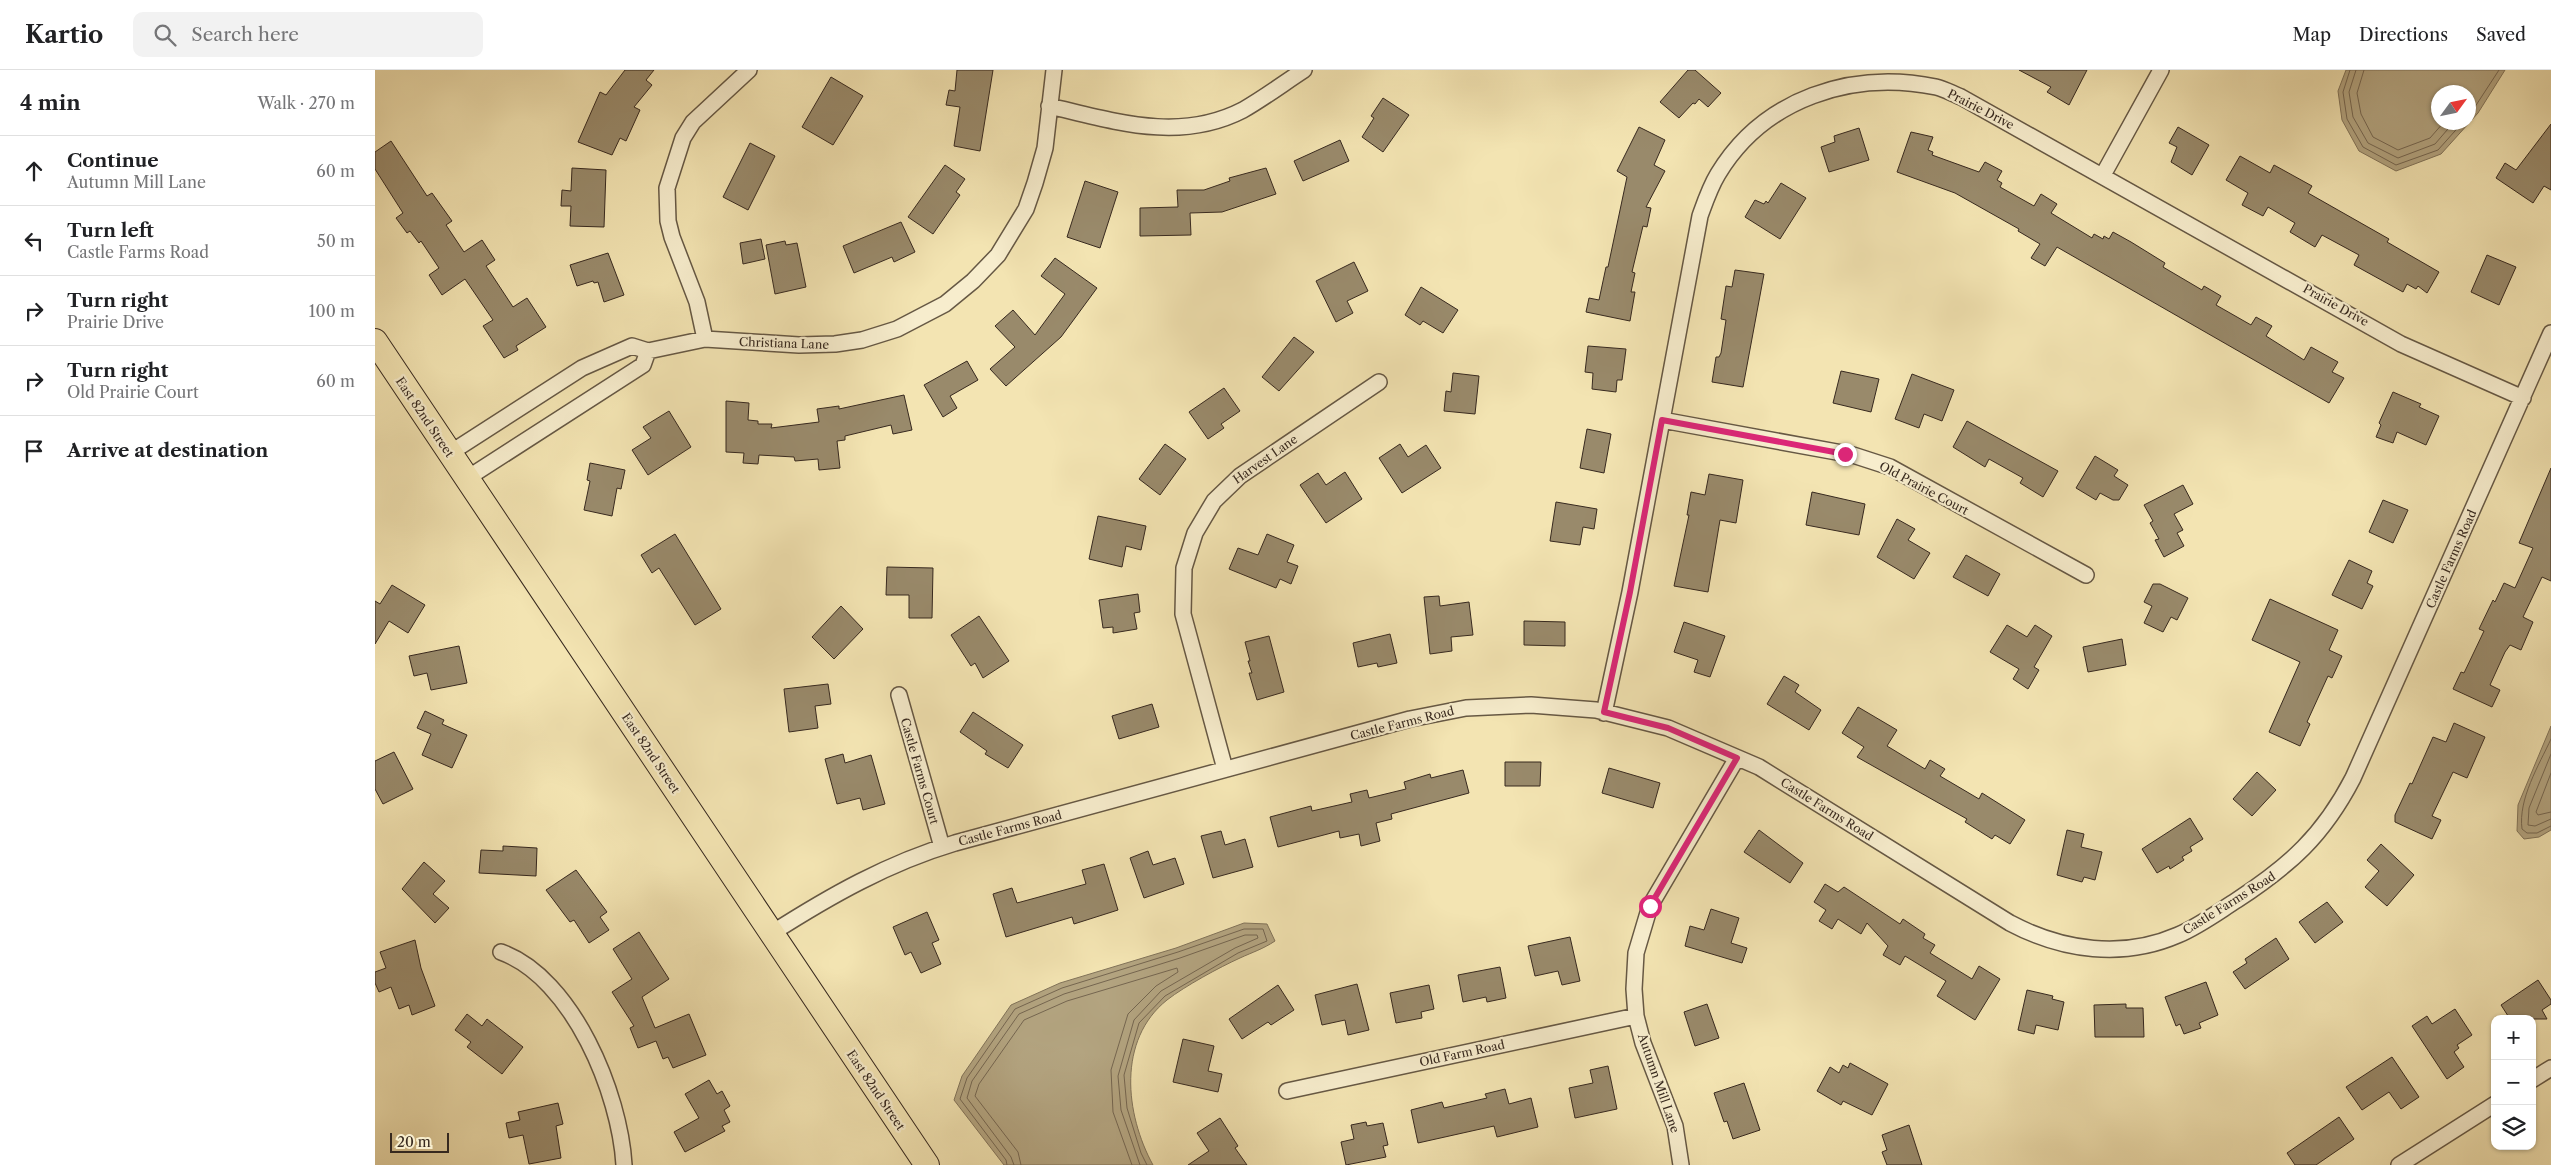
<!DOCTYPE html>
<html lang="en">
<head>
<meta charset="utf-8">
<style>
  :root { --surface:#fff; --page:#f2f2f2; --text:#202124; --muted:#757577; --line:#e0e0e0 }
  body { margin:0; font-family:"Libre Caslon Text",serif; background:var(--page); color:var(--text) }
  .controls { position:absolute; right:15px; bottom:15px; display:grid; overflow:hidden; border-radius:10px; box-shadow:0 1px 4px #0004 }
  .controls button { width:45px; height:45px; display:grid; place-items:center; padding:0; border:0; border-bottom:1px solid var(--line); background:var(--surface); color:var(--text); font:25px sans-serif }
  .compass { position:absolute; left:2056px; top:15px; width:45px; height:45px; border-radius:50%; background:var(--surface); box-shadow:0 1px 4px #0004; rotate:57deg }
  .scale { position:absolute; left:15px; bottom:12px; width:59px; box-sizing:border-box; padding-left:5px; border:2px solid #37291f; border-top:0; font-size:14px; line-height:18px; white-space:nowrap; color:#37291f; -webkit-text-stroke:4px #f7edcd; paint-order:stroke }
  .stop { position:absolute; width:15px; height:15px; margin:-11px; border:4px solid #db2777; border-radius:50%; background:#fff }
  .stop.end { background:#db2777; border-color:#fff; box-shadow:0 1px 5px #0008 }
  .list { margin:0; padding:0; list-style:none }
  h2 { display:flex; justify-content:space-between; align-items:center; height:65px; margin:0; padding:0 20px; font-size:21px }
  h2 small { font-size:16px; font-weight:400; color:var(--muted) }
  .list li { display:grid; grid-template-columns:32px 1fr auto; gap:15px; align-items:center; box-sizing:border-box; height:70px; padding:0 20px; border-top:1px solid var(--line) }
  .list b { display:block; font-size:19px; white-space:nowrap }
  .list p { margin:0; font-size:16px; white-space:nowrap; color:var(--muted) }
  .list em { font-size:16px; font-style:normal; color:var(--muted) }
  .icon { flex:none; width:28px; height:28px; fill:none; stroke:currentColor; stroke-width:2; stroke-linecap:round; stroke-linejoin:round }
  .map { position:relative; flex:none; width:2176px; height:1095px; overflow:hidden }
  header { display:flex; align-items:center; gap:30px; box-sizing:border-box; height:70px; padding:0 25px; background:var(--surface); border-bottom:1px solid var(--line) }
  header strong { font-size:24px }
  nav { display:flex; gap:28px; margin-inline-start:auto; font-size:18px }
  .search { width:350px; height:45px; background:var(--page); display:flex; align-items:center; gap:12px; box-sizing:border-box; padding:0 18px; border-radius:10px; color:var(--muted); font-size:19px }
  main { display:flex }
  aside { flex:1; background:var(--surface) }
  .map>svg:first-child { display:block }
</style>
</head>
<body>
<header>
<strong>Kartio</strong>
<div class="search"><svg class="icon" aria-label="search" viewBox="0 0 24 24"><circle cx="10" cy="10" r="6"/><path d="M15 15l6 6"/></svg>Search here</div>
<nav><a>Map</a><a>Directions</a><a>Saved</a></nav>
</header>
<main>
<aside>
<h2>4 min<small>Walk · 270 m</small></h2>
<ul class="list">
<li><svg class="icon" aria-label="ahead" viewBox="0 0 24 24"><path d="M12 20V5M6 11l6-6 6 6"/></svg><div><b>Continue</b><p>Autumn Mill Lane</p></div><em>60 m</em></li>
<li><svg class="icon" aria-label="left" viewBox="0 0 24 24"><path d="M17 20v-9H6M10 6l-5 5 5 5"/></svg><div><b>Turn left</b><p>Castle Farms Road</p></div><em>50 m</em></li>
<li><svg class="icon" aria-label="right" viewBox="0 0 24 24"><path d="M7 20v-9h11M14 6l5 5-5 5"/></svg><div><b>Turn right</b><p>Prairie Drive</p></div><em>100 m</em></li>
<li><svg class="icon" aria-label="right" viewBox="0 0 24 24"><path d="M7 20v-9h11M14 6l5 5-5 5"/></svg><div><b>Turn right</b><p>Old Prairie Court</p></div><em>60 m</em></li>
<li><svg class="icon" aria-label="arrive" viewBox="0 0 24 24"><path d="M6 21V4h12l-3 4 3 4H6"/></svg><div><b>Arrive at destination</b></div></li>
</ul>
</aside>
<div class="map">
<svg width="2176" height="1095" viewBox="0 0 2176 1095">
  <rect width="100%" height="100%" fill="#f3e4b2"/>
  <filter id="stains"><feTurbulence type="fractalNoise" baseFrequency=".004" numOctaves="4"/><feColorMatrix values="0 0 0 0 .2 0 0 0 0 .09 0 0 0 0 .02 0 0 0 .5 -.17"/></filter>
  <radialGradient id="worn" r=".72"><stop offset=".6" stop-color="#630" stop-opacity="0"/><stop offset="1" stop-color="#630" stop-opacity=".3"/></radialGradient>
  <!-- water -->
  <path fill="#b3a480" stroke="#817359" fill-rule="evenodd" d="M1971,0H2130L2103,43L2066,84L2021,101L1984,81L1967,50L1963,21ZM2064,22H2094V52H2064Z
    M2176,656V760L2164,767L2149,769L2142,761L2143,735Z
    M869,853L892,854L900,871C888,879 878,882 865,888C845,897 810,916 792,930C742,970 750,1044 778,1095H629L579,1030L587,1006L636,935L685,913L801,878Z"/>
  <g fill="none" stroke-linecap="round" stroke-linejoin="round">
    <!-- shore -->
    <path stroke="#756650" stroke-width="1" d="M1975,0L1968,22L1972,49L1988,77L2021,95L2063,80L2088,52
      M1981,0L1974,22L1978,47L1993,73L2023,88L2060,74L2079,52
      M1989,0L1982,23L1986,44L1998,67L2023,80L2055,68L2069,52
      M2094,46L2124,0
      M2176,669C2164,695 2143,729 2147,759L2152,763H2162L2176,756
      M2176,684L2154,738L2153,755L2160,756L2176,749
      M2176,703L2161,742L2163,745L2176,742
      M632,1095L631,1090L585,1029L592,1008L640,939L687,918L803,882L869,859H888L892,871L863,883L790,926L764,953L749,1005L752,1038L766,1083L772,1095
      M639,1095L636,1087L592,1028L597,1011L644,944L689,924L805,888L870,865H882L883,868L860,878L786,921L759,950L743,1006L746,1040L765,1095
      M646,1095L643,1082L600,1026L604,1014L649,950L692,931L802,898L803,902L781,916L753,944L736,1000L738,1042L757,1095"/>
  </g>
  <!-- building -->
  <path fill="#998a6b" stroke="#37291f" d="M250,0H279L271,10L277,15L259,37L265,40L251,71L245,68L237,85L203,72L225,22L231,25Z
    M582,0H618L605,81L579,76L585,37L571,35L574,20L580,21Z
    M1313,0H1320L1346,23L1333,37L1324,29L1320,34L1318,33L1304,48L1285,32Z
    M1644,0H1712L1694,35L1672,22L1676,17Z
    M456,7L488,26L458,75L427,57Z
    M1008,28L1034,45L1008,82L987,67L999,48L996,46Z
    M2176,54V120L2169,116L2158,133L2121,108L2130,93L2141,100Z
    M1264,57L1290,70L1279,95L1290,101L1271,137L1276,138L1272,157L1268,156L1257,202L1260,203L1256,222H1260L1255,251L1211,242L1214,228L1224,230L1231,197H1233L1252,107L1242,101Z
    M1803,57L1834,75L1817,105L1796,92L1802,77L1794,73Z
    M1484,58L1494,90L1454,102L1446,77L1460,72L1459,66Z
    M1536,62L1558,67L1553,80L1558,82L1557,85L1604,102L1610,92L1627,101L1622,110L1627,113L1625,117L1659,136L1666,124L1682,134L1676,143L1717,168L1719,164L1728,169L1729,166L1734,169L1738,162L1756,172L1790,193L1788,197L1827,220L1829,216L1846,226L1841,235L1876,255L1881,247L1897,256L1891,266L1929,290L1936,277L1963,292L1957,302L1969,308L1954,333L1682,177L1670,196L1656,188L1665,174L1643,161L1644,159L1580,123L1522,102Z
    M965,70L974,91L928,111L919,91Z
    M16,71L52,126L57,123L77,151L71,155L89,182L107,170L120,190L111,196L138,237L152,228L171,257L141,276L143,280L129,288L108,256L118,250L90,209L67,225L54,205L64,198L46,171L44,173L35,161L32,163L21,148L28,143L0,99V82Z
    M375,73L400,86L373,140L348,127Z
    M1865,86L1895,103L1899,95L1937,116L1933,123L2014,169L2012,172L2064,202L2052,223L2043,216L2041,219L2032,214L2028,222L1979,195L1984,185L1947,165L1940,177L1915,162L1920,153L1893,137L1888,146L1867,135L1873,123L1851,110Z
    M570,95L590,109L581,122L585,125L558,164L533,147Z
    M197,98L231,100L229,157L195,156L196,136H186L187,120L196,121Z
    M891,98L901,124L847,142L815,143L816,165L765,166V138L803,137L802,120H829L855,111L854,108Z
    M710,111L743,122L725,178L692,167Z
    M1406,113L1431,128L1405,169L1370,147L1380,130L1389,134L1391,131L1393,133Z
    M526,152L540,182L519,192L517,187L479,203L468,176Z
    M386,169L390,189L368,194L365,173Z
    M410,171L411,175L422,173L431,217L400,224L391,175Z
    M233,183L249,225L229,232L223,212L219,213L218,211L202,216L195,195Z
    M2112,185L2141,197L2124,235L2096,222Z
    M680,188L722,218L686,267L631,316L615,299L640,277L620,256L638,240L660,265L690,224L666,206Z
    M979,192L993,221L972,231L978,243L961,252L941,211Z
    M1360,200L1389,204L1368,317L1337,312L1341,287H1344L1346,283L1351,250L1346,249L1351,216L1357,217Z
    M1046,217L1083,240L1068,263L1048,251L1045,255L1030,245Z
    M919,267L939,282L904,321L887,307Z
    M1213,276L1251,279L1247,310H1242L1241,322L1217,319L1218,303L1210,302Z
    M592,291L603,310L575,326L582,338L568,347L549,315Z
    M1466,301L1504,309L1496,342L1458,333Z
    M1078,303L1104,306L1100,344L1069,341L1071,321L1076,322Z
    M1537,304L1579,320L1567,351L1549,344L1544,358L1520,349Z
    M849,318L865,341L846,354L849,358L833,369L814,342Z
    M2018,322L2046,334L2044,337L2064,346L2051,375L2022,362L2018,373L2001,367L2006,355L2004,353Z
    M529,325L537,360L518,364L516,355L470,366V370L462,371L465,398L444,400L443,389L420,391L419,387L384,385L383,394L368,393L369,383L351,382V331L374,333L373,350L383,351V354H397L396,358L444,352L442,339L464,336V339Z
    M294,341L316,377L273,405L257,380L276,368L268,357Z
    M1592,351L1683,401L1668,427L1645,413L1648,408L1614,389L1610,397L1578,377Z
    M1212,359L1236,364L1229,403L1205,398Z
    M790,374L811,389L785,425L764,409Z
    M1025,374L1033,387L1051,375L1066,398L1027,423L1004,388Z
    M1720,386L1743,400L1739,406L1753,415L1744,430H1738L1725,423L1721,430L1701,418Z
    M215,393L250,400L246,419L242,418L237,446L209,440L215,411L212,410Z
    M2176,398V511L2167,507L2148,547L2158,552L2146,580L2135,575L2130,582L2115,615L2125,620L2117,637L2078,619L2086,602L2089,603L2109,561L2104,559L2118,530L2120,532L2129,513L2140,518L2158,478L2144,473Z
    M970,402L987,429L951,453L925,415L943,403L951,415Z
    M1334,404L1368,410L1361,453L1345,450L1333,522L1299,516L1314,445H1312L1316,422L1330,425Z
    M1808,415L1818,434L1799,444L1808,460L1802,463L1809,476L1789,487L1780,470L1784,469L1775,453L1778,451L1769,435Z
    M1437,422L1490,434L1484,465L1431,455Z
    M2008,430L2033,440L2018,473L1994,462Z
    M1181,432L1222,439L1219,459L1208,457L1205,475L1175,471Z
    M723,446L771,456L766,480L751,476L747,497L714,489Z
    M1522,449L1540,459L1533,470L1555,483L1539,509L1502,487Z
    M300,464L346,539L320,555L284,498L277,503L266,485Z
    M892,464L919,475L912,492L923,496L916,514L905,509L901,518L854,499L863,478L883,485Z
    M1591,485L1625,504L1613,526L1578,507Z
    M1974,490L1997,501L1992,513L1998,516L1987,539L1957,525Z
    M512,497L558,498L557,548H534V525H511Z
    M1778,514H1785L1813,528L1802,550L1796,547L1788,562L1769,553L1777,536L1769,532Z
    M17,515L50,535L33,563L14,551L0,574V531L5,534Z
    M763,524L765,542L759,543L762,559L738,563V557L728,558L724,530Z
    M1064,526L1065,536L1094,532L1098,565L1076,567L1077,581L1055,584L1049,527Z
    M1895,529L1963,560L1954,580L1967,586L1957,608L1953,606L1932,652L1935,654L1925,676L1894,662L1925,592L1877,570Z
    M466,536L488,559L459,589L437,567Z
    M604,546L634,591L608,608L600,593L596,596L576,565Z
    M1149,551L1190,552V576L1149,575Z
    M1309,552L1350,566L1335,607L1319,602L1323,590L1299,582Z
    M1632,555L1652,567L1660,555L1677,566L1659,597L1664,600L1653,619L1638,609L1644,599L1615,582Z
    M1015,564L1022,593L1003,597L1002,593L983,597L978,573Z
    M894,566L909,622L882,630L874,603H877L873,591H875L870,572Z
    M1747,569L1751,595L1713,602L1708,577Z
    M84,576L92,613L56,620L52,603L39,606L34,586Z
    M1409,606L1424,615L1420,622L1446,640L1434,660L1392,634Z
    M453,614L456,634L440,636L443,658L414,662L409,619Z
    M777,634L784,657L744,669L737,646Z
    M1483,637L1522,660L1512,676L1550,699L1555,690L1570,699L1565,706L1604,729L1607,723L1650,750L1635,774L1620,765L1617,769L1590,752L1592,749L1482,687L1489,677L1467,663Z
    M50,641L69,650L67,654L92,665L77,698L47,685L56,664L42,658Z
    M598,642L648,675L633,698L610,684L612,681L585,662Z
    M2079,653L2110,667L2092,708L2078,702L2057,746L2066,750L2057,769L2020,752V745L2035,713L2037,714L2058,667L2071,672Z
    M19,682L38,719L8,734L0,719V691Z
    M468,684L470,693L496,685L510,734L488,740L485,728L462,734L450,689Z
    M1130,692H1166L1165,716H1130Z
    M1234,698L1285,713L1278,738L1227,723Z
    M1088,700L1094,723L1016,744L1017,749L1001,753L1005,771L986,776L984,764L965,768L964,761L903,777L895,747L936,736L937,741L977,732L975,724L992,720L994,728L1031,719L1029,712L1055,704L1056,708Z
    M1882,702L1901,720L1877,746L1858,729Z
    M1815,748L1828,769L1815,777L1817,781L1807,787L1809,790L1795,799L1794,796L1782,803L1767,779Z
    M1384,760L1428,793L1415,813L1369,782Z
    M1692,760L1709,764L1706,777L1727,782L1720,810L1709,807L1707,812L1682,805Z
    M846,761L850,775L870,769L878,797L838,808L826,766Z
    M2006,774L2039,805L2012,836L1990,817L2004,801L1992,790Z
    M128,776L162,778L161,806L104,803L106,780L128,781Z
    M773,781L778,795L800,788L809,814L769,828L755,788Z
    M49,792L70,811L58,824L74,838L60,853L27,819Z
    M729,794L743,840L699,854L697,847L631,867L618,824L637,818L642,833L664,827L711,814L707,800Z
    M201,800L232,842L225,847L234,860L214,873L199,850L195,852L171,820Z
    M1450,814L1463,822L1469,817L1525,854L1528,849L1550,864L1548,868L1560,875L1555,883L1597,909L1604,896L1625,909L1600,950L1562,926L1571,911L1530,886L1525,895L1508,885L1513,876L1492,853L1486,864L1463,849L1457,859L1444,851L1451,840L1439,832Z
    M1952,832L1968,852L1940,873L1924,852Z
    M1336,839L1364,848L1356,873L1372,878L1367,893L1310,876L1315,856L1329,860Z
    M552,842L564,870L557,873L566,894L546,903L536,882L530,885L518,857Z
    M264,862L294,909L267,927L280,958L314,944L331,985L298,998L293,987L288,989L281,971L263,978L255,958L259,956L237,922L257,909L238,879Z
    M1195,867L1205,911L1187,915L1183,901L1160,906L1153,876Z
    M1901,868L1914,889L1870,919L1858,902L1872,893L1870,889Z
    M40,870L46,898L60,936L37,945L34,935L24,939L16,917L4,922L0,913V902L11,898L5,882Z
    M1125,897L1131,928L1112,932L1111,927L1088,932L1083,905Z
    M2163,910L2176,930V934L2167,940L2172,949H2135L2126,935Z
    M1831,912L1843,945L1824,953L1826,958L1809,964L1805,954L1801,956L1790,927Z
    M982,914L994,960L973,965L970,950L947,955L940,925Z
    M903,915L919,940L896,955L893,952L867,969L854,949Z
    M1054,915L1059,939L1046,942L1047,948L1021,953L1015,923Z
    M1652,920L1678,926L1677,929L1689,932L1683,960L1661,955L1659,964L1643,960Z
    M1332,934L1344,968L1320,976L1309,942Z
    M1751,934V938H1768L1769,967H1720L1719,935Z
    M2080,939L2097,965L2082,975L2084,978L2079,982L2089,997L2072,1009L2037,956L2052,946L2057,954Z
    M92,944L107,956L112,949L148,977L127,1004L92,977L96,972L80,960Z
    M808,969L839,976L833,1001L847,1004L843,1022L798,1012Z
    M2017,987L2044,1027L2026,1039L2014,1022L1987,1040L1971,1017Z
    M1475,993L1513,1014L1497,1045L1468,1031L1466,1035L1442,1021L1455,997L1464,1003L1468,995L1473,998Z
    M1233,996L1242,1039L1200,1048L1194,1018L1218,1013L1215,1000Z
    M334,1010L342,1024L347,1021L355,1036L349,1040L355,1052L347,1056L350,1061L310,1082L299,1062L324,1048L310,1024Z
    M1369,1013L1385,1060L1358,1069L1352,1051L1349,1052L1339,1023Z
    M1130,1019L1134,1034L1156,1028L1163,1057L1122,1067L1119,1056L1043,1073L1036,1040L1067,1032L1069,1038L1112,1028L1110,1024Z
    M183,1033L188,1054L181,1056L186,1088L154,1094L148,1065L134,1068L131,1053L145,1050L143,1042Z
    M1964,1047L1979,1069L1941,1095H1920L1912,1083Z
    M845,1048L863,1076L860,1078L872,1095H813L834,1081L822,1063Z
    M991,1052L992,1056L1008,1053L1013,1075L1008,1076L1011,1087L971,1095L966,1072L979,1069L976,1055Z
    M1534,1055L1547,1095H1512L1507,1082L1512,1080L1507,1065Z"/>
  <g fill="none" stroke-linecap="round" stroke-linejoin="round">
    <!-- street casing -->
    <g stroke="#665844" stroke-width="18">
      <path id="street" d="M674,36C739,51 804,73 868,40C889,28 909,13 929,0
        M1728,105L1786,0
        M330,269L322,232L297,167L293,151L292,118L308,68L318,52L374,0
        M1287,350L1478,385L1515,397L1711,505
        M75,383L207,298L257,276L273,281L330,269L424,275L460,274L487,270L522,259L570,234L598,211L623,185L651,139L660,113L670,78L679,0
        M91,409L268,295L273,281
        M524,625L567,777
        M1229,643L1255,522L1325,146C1330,132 1335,117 1343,104C1389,28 1477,0 1561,17C1570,19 1578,24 1586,27L2026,274L2148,328
        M850,699L808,544L809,498L820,463L839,431L865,406L1004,312
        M397,863C455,826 513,793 580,773L1035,649L1091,638L1156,635L1221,640L1293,658L1384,697L1635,853C1688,881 1748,889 1803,865C1824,856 1843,842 1862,830C1915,795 1948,766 1978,708L2176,263
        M126,882C198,908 245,1024 249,1095
        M2157,1010L2176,998
        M912,1021L1261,946
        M1306,1095L1300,1056L1268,973L1261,946L1259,919L1261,883L1275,836L1362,688
        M2024,1095L2120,1034"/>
    </g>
    <!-- primary casing -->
    <g stroke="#37291f" stroke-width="26">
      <path id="primary" d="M0,271L552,1095"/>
    </g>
    <!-- street -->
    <use href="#street" stroke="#f7edcd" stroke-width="15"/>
    <!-- primary -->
    <use href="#primary" stroke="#f3e4b2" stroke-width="24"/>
  </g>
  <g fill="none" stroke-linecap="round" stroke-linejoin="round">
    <!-- route -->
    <path stroke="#db2777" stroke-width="6" d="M1275,836L1362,688L1293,658L1229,642L1255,522L1287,350L1470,384"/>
  </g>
  <g text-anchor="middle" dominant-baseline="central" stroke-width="4.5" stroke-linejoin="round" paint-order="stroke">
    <!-- street labels -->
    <g font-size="12" fill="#37291f" stroke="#f7edcd">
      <text transform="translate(1606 39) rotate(27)">Prairie Drive</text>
      <text transform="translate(1961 235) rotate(29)">Prairie Drive</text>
      <text transform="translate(409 273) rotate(2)">Christiana Lane</text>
      <text transform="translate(50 347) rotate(56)">East 82nd Street</text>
      <text transform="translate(890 389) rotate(-35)">Harvest Lane</text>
      <text transform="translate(1549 418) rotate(28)">Old Prairie Court</text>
      <text transform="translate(2076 489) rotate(-66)">Castle Farms Road</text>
      <text transform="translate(1027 653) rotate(-14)">Castle Farms Road</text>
      <text transform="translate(276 683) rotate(56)">East 82nd Street</text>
      <text transform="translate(545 701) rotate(74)">Castle Farms Court</text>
      <text transform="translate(1452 739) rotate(32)">Castle Farms Road</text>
      <text transform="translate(635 758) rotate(-15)">Castle Farms Road</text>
      <text transform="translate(1854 833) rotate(-32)">Castle Farms Road</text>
      <text transform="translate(1087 983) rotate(-12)">Old Farm Road</text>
      <text transform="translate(1284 1013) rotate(71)">Autumn Mill Lane</text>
      <text transform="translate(501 1020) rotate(56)">East 82nd Street</text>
    </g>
  </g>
  <rect width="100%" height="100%" filter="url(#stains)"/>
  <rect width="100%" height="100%" fill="url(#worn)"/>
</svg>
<div class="controls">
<button>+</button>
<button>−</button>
<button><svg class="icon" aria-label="layers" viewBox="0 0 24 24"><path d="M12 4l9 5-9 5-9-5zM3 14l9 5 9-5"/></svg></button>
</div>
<svg class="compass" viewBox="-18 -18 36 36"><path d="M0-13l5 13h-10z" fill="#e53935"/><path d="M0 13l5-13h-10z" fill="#757577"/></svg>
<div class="scale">20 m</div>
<div class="stop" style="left:1275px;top:836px"></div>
<div class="stop end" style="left:1470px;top:384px"></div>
</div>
</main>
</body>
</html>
